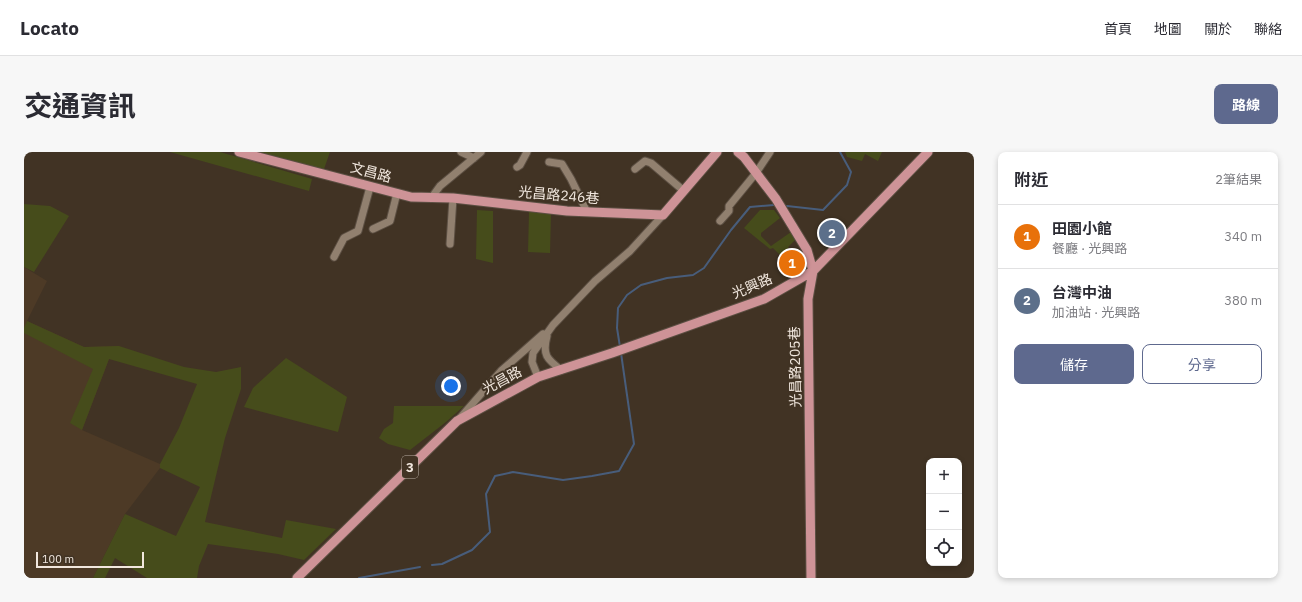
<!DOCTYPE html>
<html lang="zh-TW">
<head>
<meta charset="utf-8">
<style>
  :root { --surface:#fff; --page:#f7f7f7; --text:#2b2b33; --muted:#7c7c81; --line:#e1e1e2; --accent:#5e698e }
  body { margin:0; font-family:"IBM Plex Sans","Noto Sans TC",sans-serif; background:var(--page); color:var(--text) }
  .controls { position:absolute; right:12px; bottom:12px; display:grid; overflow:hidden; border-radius:8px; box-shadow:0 2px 6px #0003 }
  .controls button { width:36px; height:36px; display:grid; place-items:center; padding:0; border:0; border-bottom:1px solid var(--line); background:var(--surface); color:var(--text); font:20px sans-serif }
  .scale { position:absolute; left:12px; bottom:10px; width:108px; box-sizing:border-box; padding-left:4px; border:2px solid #f1e7de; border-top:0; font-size:11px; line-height:14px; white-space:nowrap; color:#f1e7de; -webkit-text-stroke:3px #413324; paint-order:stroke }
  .you { position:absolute; left:427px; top:234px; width:14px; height:14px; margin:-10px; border:3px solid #fff; border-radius:50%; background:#1a73e8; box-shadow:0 0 0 6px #1a73e833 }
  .badge { display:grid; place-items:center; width:26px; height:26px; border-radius:50%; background:var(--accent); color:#fff; font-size:13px; font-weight:700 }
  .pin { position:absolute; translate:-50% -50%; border:2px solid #fff; box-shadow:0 1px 4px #0006 }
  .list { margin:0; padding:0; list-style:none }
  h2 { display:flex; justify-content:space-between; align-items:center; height:52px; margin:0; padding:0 16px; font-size:17px }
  h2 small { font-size:13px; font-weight:400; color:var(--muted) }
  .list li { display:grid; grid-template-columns:26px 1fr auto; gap:12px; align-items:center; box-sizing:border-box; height:64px; padding:0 16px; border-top:1px solid var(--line) }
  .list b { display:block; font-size:15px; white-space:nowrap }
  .list p { margin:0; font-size:13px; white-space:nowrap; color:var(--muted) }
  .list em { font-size:13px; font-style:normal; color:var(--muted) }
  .actions { display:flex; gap:8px; padding:12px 16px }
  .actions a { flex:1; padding:9px 0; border:1px solid var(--accent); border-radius:8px; text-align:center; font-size:14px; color:var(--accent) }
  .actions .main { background:var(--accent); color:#fff }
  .icon { flex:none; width:22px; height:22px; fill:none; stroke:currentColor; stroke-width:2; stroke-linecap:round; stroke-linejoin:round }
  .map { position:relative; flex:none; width:950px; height:426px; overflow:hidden; border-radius:8px }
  header { display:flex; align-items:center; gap:24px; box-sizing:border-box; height:56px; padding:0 20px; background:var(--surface); border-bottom:1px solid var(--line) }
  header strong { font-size:19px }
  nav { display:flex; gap:22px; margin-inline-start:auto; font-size:14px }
  .intro { display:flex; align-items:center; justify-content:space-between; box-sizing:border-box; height:96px; padding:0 24px }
  h1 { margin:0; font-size:28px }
  .button { padding:10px 18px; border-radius:8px; background:var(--accent); color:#fff; font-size:14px; font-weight:700 }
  main { display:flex; gap:24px; padding:0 24px }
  aside { flex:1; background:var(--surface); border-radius:8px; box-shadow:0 2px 6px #0003 }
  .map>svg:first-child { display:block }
</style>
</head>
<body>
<header>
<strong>Locato</strong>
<nav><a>首頁</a><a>地圖</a><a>關於</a><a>聯絡</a></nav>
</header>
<div class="intro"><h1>交通資訊</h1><a class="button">路線</a></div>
<main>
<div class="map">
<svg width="950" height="426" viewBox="0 0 950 426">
  <rect width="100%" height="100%" fill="#413324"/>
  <!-- built -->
  <path fill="#4d3a26" d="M0,115L23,129L3,169L60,195L95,194L85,207L58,278L136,312V316L101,362L69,426H0Z"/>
  <!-- green -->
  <path fill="#464c1b" d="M146,0H196L288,27L285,39Z
    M235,0H306L300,17Z
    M821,0H858L854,9L841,2L838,9L823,5Z
    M0,52L26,54L45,64L10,120L0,115Z
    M453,58L469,59V111L452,107Z
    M736,58H750L756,66L737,81V84L747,94L767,80L772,87L765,94L759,106L749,96L746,97L720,76Z
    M505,60L527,61L526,101L504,100Z
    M3,169L60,195L95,194L160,215L192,220L217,215V237L201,286L181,370L258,386L262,368L312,377L280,408L254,402L184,392L175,414L173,426H123L91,406L81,426H69L101,362L152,384L176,335L136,316V312L155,276L173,232L85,207L58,278L46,271L69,217L0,181V176Z
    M262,206L323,245L314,280L220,255L229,236Z
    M370,254H440L422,270L386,298L364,292L355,286L360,277L369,271Z"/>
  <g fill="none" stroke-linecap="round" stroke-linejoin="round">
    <!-- stream -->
    <path stroke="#485d7b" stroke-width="2" d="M763,54L799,58L823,33L827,20L816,0
      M596,195L593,176L594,156L603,143L617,133L643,126L669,123L680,116L707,78L726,55L750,53
      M408,413L418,412L448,398L466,380L462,342L471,324L489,320L539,328L568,324L595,319L610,292L597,201
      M335,426L396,415"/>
    <!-- minor casing -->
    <g stroke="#5c4f43" stroke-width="9">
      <path id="minor" d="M437,0L450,6
        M525,10L538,12L547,27L563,60
        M493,15L496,13L503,0
        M611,17L621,9L627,11L660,39
        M408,45L416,34L457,0
        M696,69L705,59V54L732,21L746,0
        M349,77L366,69L373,41
        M426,92L429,46
        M310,105L320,86L334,79L346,35
        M523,184C518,203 523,207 537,218
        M514,225L508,210L509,201L529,173L571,129L606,99L639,63
        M436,266L477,219L519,182"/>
    </g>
    <!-- major casing -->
    <g stroke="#5c4f43" stroke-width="11">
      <path id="major" d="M215,0L387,45L429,46L543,59L639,63L693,0
        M714,0L720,5L752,47L783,98L789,119L784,147L787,426
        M273,426L433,269L514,225L588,201L740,147L789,119L904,0"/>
    </g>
    <!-- minor -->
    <use href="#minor" stroke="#91806f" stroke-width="7"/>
    <!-- major -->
    <use href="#major" stroke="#ce9397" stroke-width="9"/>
  </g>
  <g text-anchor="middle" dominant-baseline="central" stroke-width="4" stroke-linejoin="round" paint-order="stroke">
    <!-- shield labels -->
    <rect fill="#413324" stroke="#bcb1a6" stroke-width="1" x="378" y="304" width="16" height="22" rx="3"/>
    <g font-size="13" font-weight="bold" fill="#f1e7de">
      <text x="386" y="315">3</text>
    </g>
    <!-- street labels -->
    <g font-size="14" fill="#f1e7de" stroke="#413324">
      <text transform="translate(347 20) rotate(15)">文昌路</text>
      <text transform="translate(535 43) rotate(5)">光昌路246巷</text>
      <text transform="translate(728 134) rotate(-23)">光興路</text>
      <text transform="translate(771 215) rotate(-91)">光昌路205巷</text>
      <text transform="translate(478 228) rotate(-28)">光昌路</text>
    </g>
  </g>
</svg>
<div class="controls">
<button>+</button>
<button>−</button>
<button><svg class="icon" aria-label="locate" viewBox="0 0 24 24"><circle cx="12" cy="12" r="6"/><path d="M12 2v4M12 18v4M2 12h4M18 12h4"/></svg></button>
</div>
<div class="scale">100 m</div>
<div class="you"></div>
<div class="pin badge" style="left:768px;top:111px;background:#e8710a">1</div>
<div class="pin badge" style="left:808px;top:81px;background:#5c6f8a">2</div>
</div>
<aside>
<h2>附近<small>2筆結果</small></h2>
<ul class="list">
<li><span class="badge" style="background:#e8710a">1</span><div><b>田園小館</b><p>餐廳 · 光興路</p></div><em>340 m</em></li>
<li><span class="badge" style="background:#5c6f8a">2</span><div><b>台灣中油</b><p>加油站 · 光興路</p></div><em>380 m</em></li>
</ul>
<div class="actions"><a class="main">儲存</a><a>分享</a></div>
</aside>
</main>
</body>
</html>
